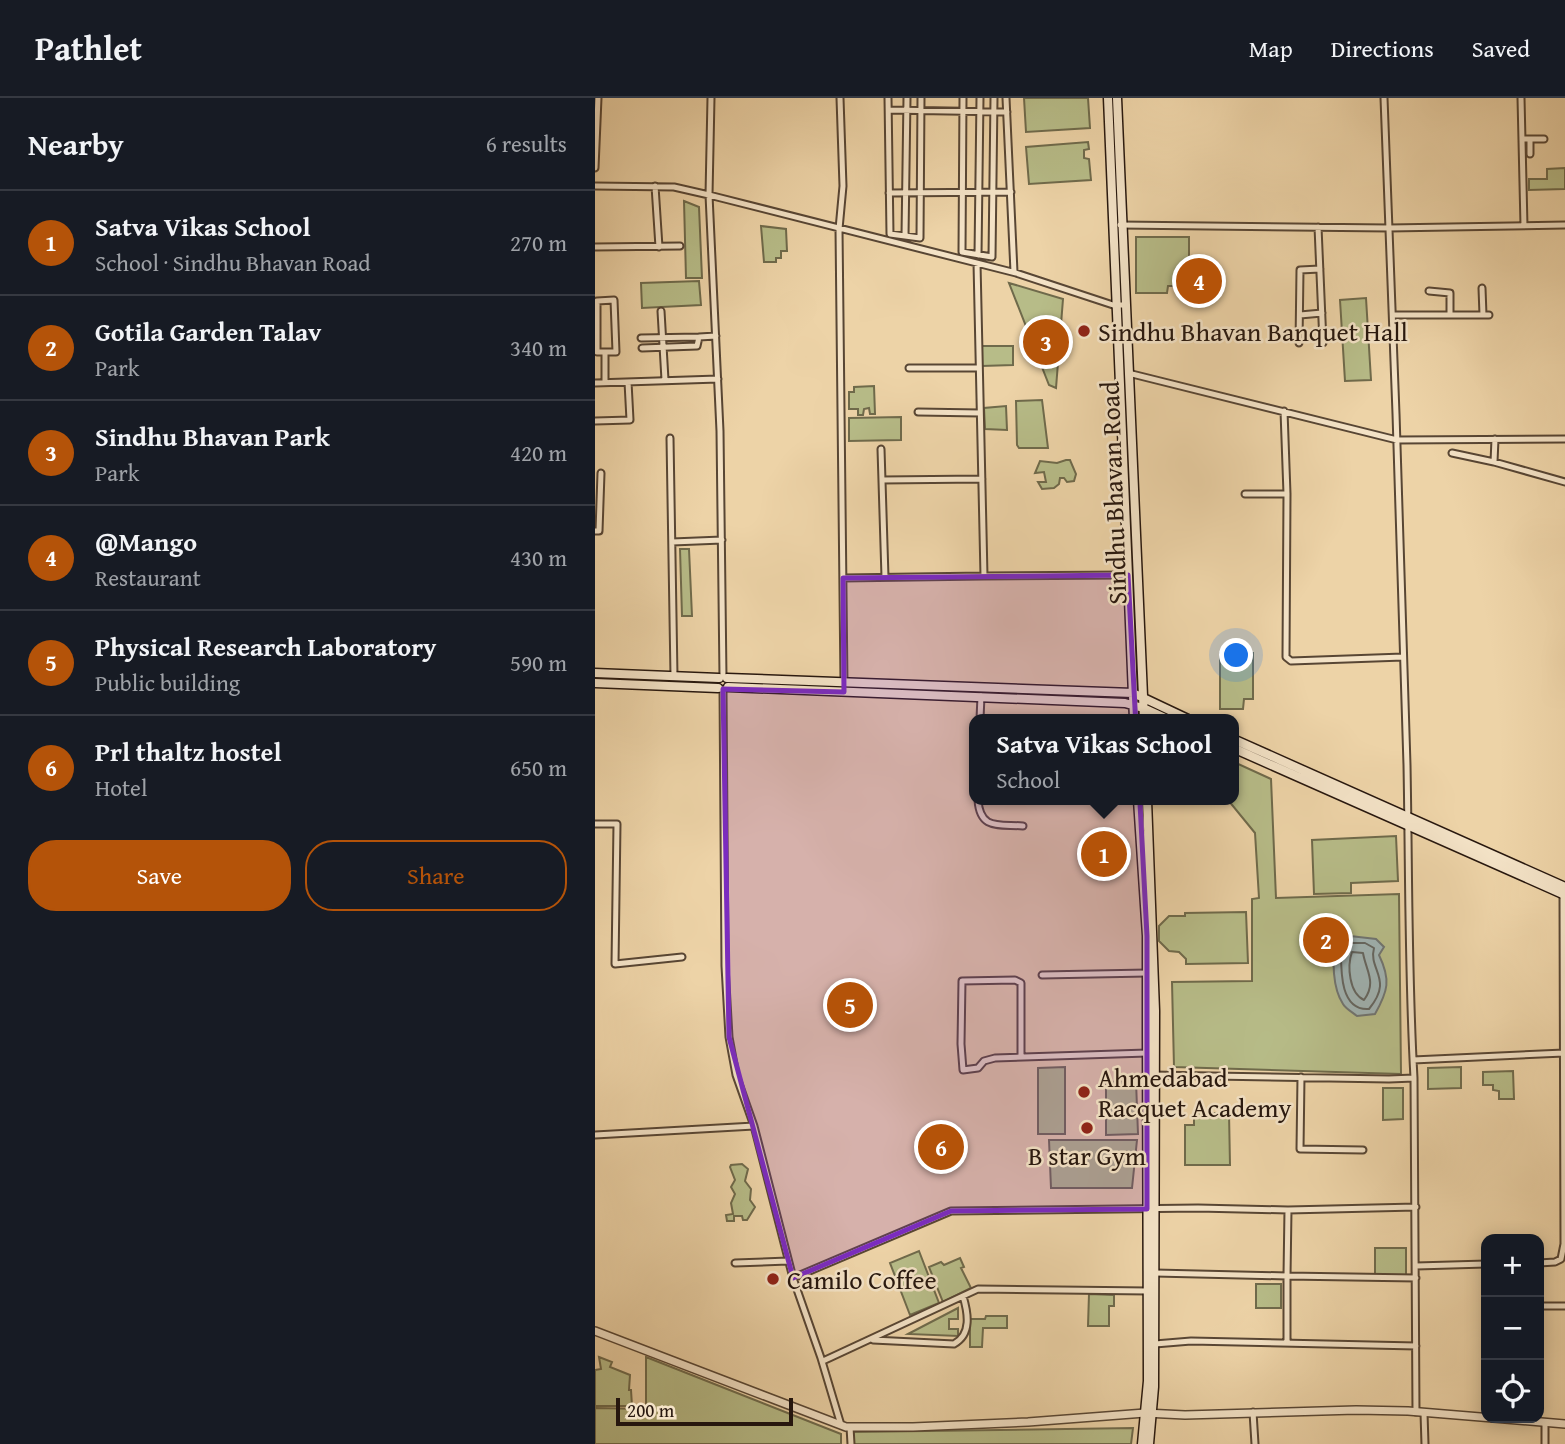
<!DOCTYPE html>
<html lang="en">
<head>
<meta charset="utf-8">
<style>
  :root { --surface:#171b24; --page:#20242c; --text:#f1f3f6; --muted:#9ea1a6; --line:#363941; --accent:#b45309 }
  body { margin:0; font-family:"Gentium Book Plus",serif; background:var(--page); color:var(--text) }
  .controls { position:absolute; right:21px; bottom:21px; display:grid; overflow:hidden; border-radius:14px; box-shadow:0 4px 18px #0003 }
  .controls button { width:63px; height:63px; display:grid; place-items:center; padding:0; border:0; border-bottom:2px solid var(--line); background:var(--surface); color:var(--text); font:35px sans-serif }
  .scale { position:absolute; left:21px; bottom:18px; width:177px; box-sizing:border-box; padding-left:7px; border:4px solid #27170e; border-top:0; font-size:19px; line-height:24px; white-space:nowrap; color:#27170e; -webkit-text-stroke:5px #f3e2c6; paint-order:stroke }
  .you { position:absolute; left:642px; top:558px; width:24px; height:24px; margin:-18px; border:5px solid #fff; border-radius:50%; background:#1a73e8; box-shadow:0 0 0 10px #1a73e833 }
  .badge { display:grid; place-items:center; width:46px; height:46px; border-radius:50%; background:var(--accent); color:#fff; font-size:23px; font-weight:700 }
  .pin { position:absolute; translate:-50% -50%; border:4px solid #fff; box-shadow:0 2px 7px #0006 }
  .popup { position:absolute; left:374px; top:616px; width:270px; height:91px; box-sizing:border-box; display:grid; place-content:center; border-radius:14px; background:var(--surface); filter:drop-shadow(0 2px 5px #0005); font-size:23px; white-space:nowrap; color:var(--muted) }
  .popup b { font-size:26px; color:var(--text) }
  .popup::after { content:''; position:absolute; left:50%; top:100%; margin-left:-14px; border:14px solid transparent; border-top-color:var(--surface) }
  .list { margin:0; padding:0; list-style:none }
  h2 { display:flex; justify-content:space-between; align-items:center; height:91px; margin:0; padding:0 28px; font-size:30px }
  h2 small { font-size:23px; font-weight:400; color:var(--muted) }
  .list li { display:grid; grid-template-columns:46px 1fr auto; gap:21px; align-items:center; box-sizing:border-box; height:105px; padding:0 28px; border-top:2px solid var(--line) }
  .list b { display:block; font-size:26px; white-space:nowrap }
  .list p { margin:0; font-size:23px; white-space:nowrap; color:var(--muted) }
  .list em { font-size:23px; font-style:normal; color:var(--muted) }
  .actions { display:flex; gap:14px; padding:21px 28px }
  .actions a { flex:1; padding:16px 0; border:2px solid var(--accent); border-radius:28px; text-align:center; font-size:24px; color:var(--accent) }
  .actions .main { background:var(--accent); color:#fff }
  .icon { flex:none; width:38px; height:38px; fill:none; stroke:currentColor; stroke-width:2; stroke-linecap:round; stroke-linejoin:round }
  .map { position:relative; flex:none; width:970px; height:1346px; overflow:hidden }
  header { display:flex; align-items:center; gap:42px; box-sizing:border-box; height:98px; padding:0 35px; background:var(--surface); border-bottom:2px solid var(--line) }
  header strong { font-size:33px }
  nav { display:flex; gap:38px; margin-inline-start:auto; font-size:24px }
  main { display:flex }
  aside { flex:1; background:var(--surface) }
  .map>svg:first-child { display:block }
</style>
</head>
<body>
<header>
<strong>Pathlet</strong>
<nav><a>Map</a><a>Directions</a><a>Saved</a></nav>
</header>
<main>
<aside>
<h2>Nearby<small>6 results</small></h2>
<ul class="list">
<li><span class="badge">1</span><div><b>Satva Vikas School</b><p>School · Sindhu Bhavan Road</p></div><em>270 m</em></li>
<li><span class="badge">2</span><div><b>Gotila Garden Talav</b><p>Park</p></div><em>340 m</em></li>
<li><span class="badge">3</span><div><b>Sindhu Bhavan Park</b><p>Park</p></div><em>420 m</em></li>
<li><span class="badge">4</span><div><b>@Mango</b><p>Restaurant</p></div><em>430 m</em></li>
<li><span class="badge">5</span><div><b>Physical Research Laboratory</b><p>Public building</p></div><em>590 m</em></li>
<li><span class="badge">6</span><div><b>Prl thaltz hostel</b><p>Hotel</p></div><em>650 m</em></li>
</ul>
<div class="actions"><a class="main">Save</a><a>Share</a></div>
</aside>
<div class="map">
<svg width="970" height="1346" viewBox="0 0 970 1346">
  <rect width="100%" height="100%" fill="#edd3a7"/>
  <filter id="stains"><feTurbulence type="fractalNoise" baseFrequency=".00286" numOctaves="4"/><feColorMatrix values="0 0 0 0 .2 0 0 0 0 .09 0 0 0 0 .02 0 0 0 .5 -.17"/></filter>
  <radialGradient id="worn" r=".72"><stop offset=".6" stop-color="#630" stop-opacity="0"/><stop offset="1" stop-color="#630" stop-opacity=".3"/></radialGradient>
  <!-- green -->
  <path fill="#b7bc88" stroke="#6f6a4b" stroke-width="2" d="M429,0H493L495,30L431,34Z
    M493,44L494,51L489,52V60L494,61L496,82L434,86L431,49Z
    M970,70V91L934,92V81H952V71Z
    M89,103L104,109L107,180H91Z
    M166,128L191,131L192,153H186V160H181V164H169Z
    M541,139H594V188H573L572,195H541Z
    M104,183L106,207L47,210L46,185Z
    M414,185L468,201L461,290L454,287Z
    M771,200L776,282L750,283L745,202Z
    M386,248H418V267L387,268Z
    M279,288L280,316H275L274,310L269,311L268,317H263V311H254V294H259V289Z
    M447,302L453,350H424L422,347L421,303Z
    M411,308L412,332L390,331L389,310Z
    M306,319V342L254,343V320Z
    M471,362H475L481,376L479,383L472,384L469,380H465L464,386L459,390L447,391L443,384H451L449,374L440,375L445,363L462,365Z
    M85,451H94L97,518H87Z
    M635,545H648V555H658V601H649L648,611H625V555H635Z
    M639,664L676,681L681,800L804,796L806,976L579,969L577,884L657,883V801L664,800L660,735L633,702H638Z
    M801,738L803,783L756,785V795L719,796L717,742Z
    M651,814L653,865L591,866V861L584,854L574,853L564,843V828L574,818H590V815Z
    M470,969V1036H443V970Z
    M866,969V990L833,991V970Z
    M918,973L919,1001H904V993L898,992V987H888V974Z
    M541,983L543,1036L511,1037V984Z
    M788,990H808V1021L788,1022Z
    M599,1015H634L635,1067H590V1027H599Z
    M454,1042H542L537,1090H456Z
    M147,1066L153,1071L150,1083L156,1091L155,1102L160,1109L152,1122H148L147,1118H139V1123H132L131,1117L138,1116L136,1105L140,1096L136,1089L140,1082L135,1069L136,1067Z
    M780,1150H811V1179H780Z
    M324,1153L344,1205L315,1217L295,1165Z
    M365,1160L369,1169L366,1170L376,1190L348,1204L334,1169L346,1164L349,1167Z
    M661,1186H686V1210H661Z
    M494,1196L519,1197V1208H514V1228H493Z
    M363,1210V1221H354V1231H363V1238L313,1236Z
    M391,1218H412V1230H388L387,1249H375V1221H390Z
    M4,1259L17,1264L15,1269L35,1277L34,1292H36L37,1308H0V1272L6,1271Z
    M51,1259L246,1336V1346H0V1310L51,1311Z
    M538,1330L536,1346H258V1334Z"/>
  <!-- water -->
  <path fill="#a0b4b4" stroke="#707572" stroke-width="2" d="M755,838L781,841L789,849L784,857C796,882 793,893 780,916L762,918C757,914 751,911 748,906C738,891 736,861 742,843Z"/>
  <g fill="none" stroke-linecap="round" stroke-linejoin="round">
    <!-- shore -->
    <path stroke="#646661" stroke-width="2" d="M756,845H770L779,850C773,872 799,881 774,911C745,913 746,873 746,852L748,848Z
      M757,854L768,855C771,873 782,884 769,902C754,895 752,868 757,854Z"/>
    <!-- minor casing -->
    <g stroke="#584634" stroke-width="9">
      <path id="minor" d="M116,0L114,97L125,333L128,579
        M245,0L248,88L244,131L249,585
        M293,0L295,136L325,140L326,0
        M368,0L367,154L397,159L399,0
        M411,0L419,174
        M789,0C798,222 806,445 812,667C814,771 813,876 819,980L821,1314
        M926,0L929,128
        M294,12L412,14
        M927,41H949
        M935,41V56
        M0,70L3,0
        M0,88L79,89L114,97L421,175L518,207H531
        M60,88L64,149
        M294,95L416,94
        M525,127L794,130L970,127
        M723,129L728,245
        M310,138L312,0
        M0,149L85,148
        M383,157L385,0
        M382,165L389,478L533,477
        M887,190L888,217
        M834,193L855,195V217
        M66,213L70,282
        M705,217L727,215
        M798,217H894
        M104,239L121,238
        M46,240L104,239L102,248L47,250
        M704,245L705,172L725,171
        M10,254H21L19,202L2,203V254H10V284
        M314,270H384
        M533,275L802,342L970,341
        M0,285L123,281
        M689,313L692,396L691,559L696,563L808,559
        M323,314L385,315
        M0,323L35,322L33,284
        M75,340L79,578
        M286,351L290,479
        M857,355L899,364L970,384
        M899,364L900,341
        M287,382L387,381
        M650,396H692
        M0,433H4L6,375
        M77,444L127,442
        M248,480L389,478
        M128,591L130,868L134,939L141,977L159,1028L198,1180L226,1260L246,1327
        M385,621L386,598
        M383,702C385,732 403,726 428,728
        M0,726H22L20,866L87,859
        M447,877L552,875
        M426,959V885L420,882L367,883L366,946L368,972L383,970L389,963L400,960L552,955
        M818,962L969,955
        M557,977L794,981L819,980
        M706,979L705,1051L768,1052
        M0,1037L159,1028
        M693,1112L821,1109
        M140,1165L193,1163
        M944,1165L960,1164L966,1161L969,1146L968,796
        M821,1168L891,1166
        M198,1180L356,1113L603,1110L693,1112L692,1178L560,1175
        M944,1208H970
        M278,1242L359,1246C377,1236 373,1215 368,1198
        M692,1244V1178L821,1180
        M560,1246L596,1243L821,1248
        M228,1263L383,1191L553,1193
        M658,1314L660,1346
        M829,1315L830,1346
        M950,1325V1346
        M255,1329L256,1346"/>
    </g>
    <!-- tertiary casing -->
    <g stroke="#584634" stroke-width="10">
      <path id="tertiary" d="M0,1233L251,1329H318L433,1324L550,1315L590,1317L761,1312L813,1313L970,1326"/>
    </g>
    <!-- secondary casing -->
    <g stroke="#27170e" stroke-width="11">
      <path id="secondary" d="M513,0L539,621
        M522,0L549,621
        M0,575L124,580
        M132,580L538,595L593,621
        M0,585L123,590
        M133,589L530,605L548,610L572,621
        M638,641L970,789
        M638,650L970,797
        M543,702L552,838V936L553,1283L547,1346
        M552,702L560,913L559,1289L554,1346"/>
    </g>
    <!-- minor -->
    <use href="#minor" stroke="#f3e2c6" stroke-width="5"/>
    <!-- tertiary -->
    <use href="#tertiary" stroke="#f3e2c6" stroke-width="7"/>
    <!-- secondary -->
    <use href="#secondary" stroke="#f3e2c6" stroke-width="8"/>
  </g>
  <!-- marked area -->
  <path fill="#7b2cbf" fill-opacity="0.2" stroke="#7b2cbf" stroke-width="5" stroke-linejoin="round" d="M533,477L552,838V1111L356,1113L198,1180L134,939L128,591L249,594L248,480Z"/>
  <!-- markers -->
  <g fill="#8f2418" stroke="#f3e2c6" stroke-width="2.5">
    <circle cx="489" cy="233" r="7"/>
    <circle cx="489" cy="994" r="7"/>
    <circle cx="492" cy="1030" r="7"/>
    <circle cx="178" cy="1181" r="7"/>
  </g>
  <g text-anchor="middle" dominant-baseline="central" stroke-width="5" stroke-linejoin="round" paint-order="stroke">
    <!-- poi labels -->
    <g font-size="26" fill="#27170e" stroke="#f3e2c6" text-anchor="start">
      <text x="503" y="233">Sindhu Bhavan Banquet Hall</text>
      <text x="503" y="979">Ahmedabad<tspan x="503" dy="30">Racquet Academy</tspan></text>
      <text x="492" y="1057" text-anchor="middle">B star Gym</text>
      <text x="192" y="1181">Camilo Coffee</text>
    </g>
    <!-- street labels -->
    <g font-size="26" fill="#27170e" stroke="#f3e2c6">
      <text transform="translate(518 395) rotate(-92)">Sindhu Bhavan Road</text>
    </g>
  </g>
  <rect width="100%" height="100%" filter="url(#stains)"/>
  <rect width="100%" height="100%" fill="url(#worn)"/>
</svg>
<div class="controls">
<button>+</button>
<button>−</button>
<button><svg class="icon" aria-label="locate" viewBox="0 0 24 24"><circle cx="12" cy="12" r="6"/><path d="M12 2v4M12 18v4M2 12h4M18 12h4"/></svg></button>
</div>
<div class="scale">200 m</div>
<div class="you"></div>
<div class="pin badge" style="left:509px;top:756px">1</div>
<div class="popup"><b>Satva Vikas School</b>School</div>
<div class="pin badge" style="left:731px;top:842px">2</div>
<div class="pin badge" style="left:451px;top:244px">3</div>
<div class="pin badge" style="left:604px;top:183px">4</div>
<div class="pin badge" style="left:255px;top:907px">5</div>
<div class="pin badge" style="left:346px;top:1049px">6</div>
</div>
</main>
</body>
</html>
